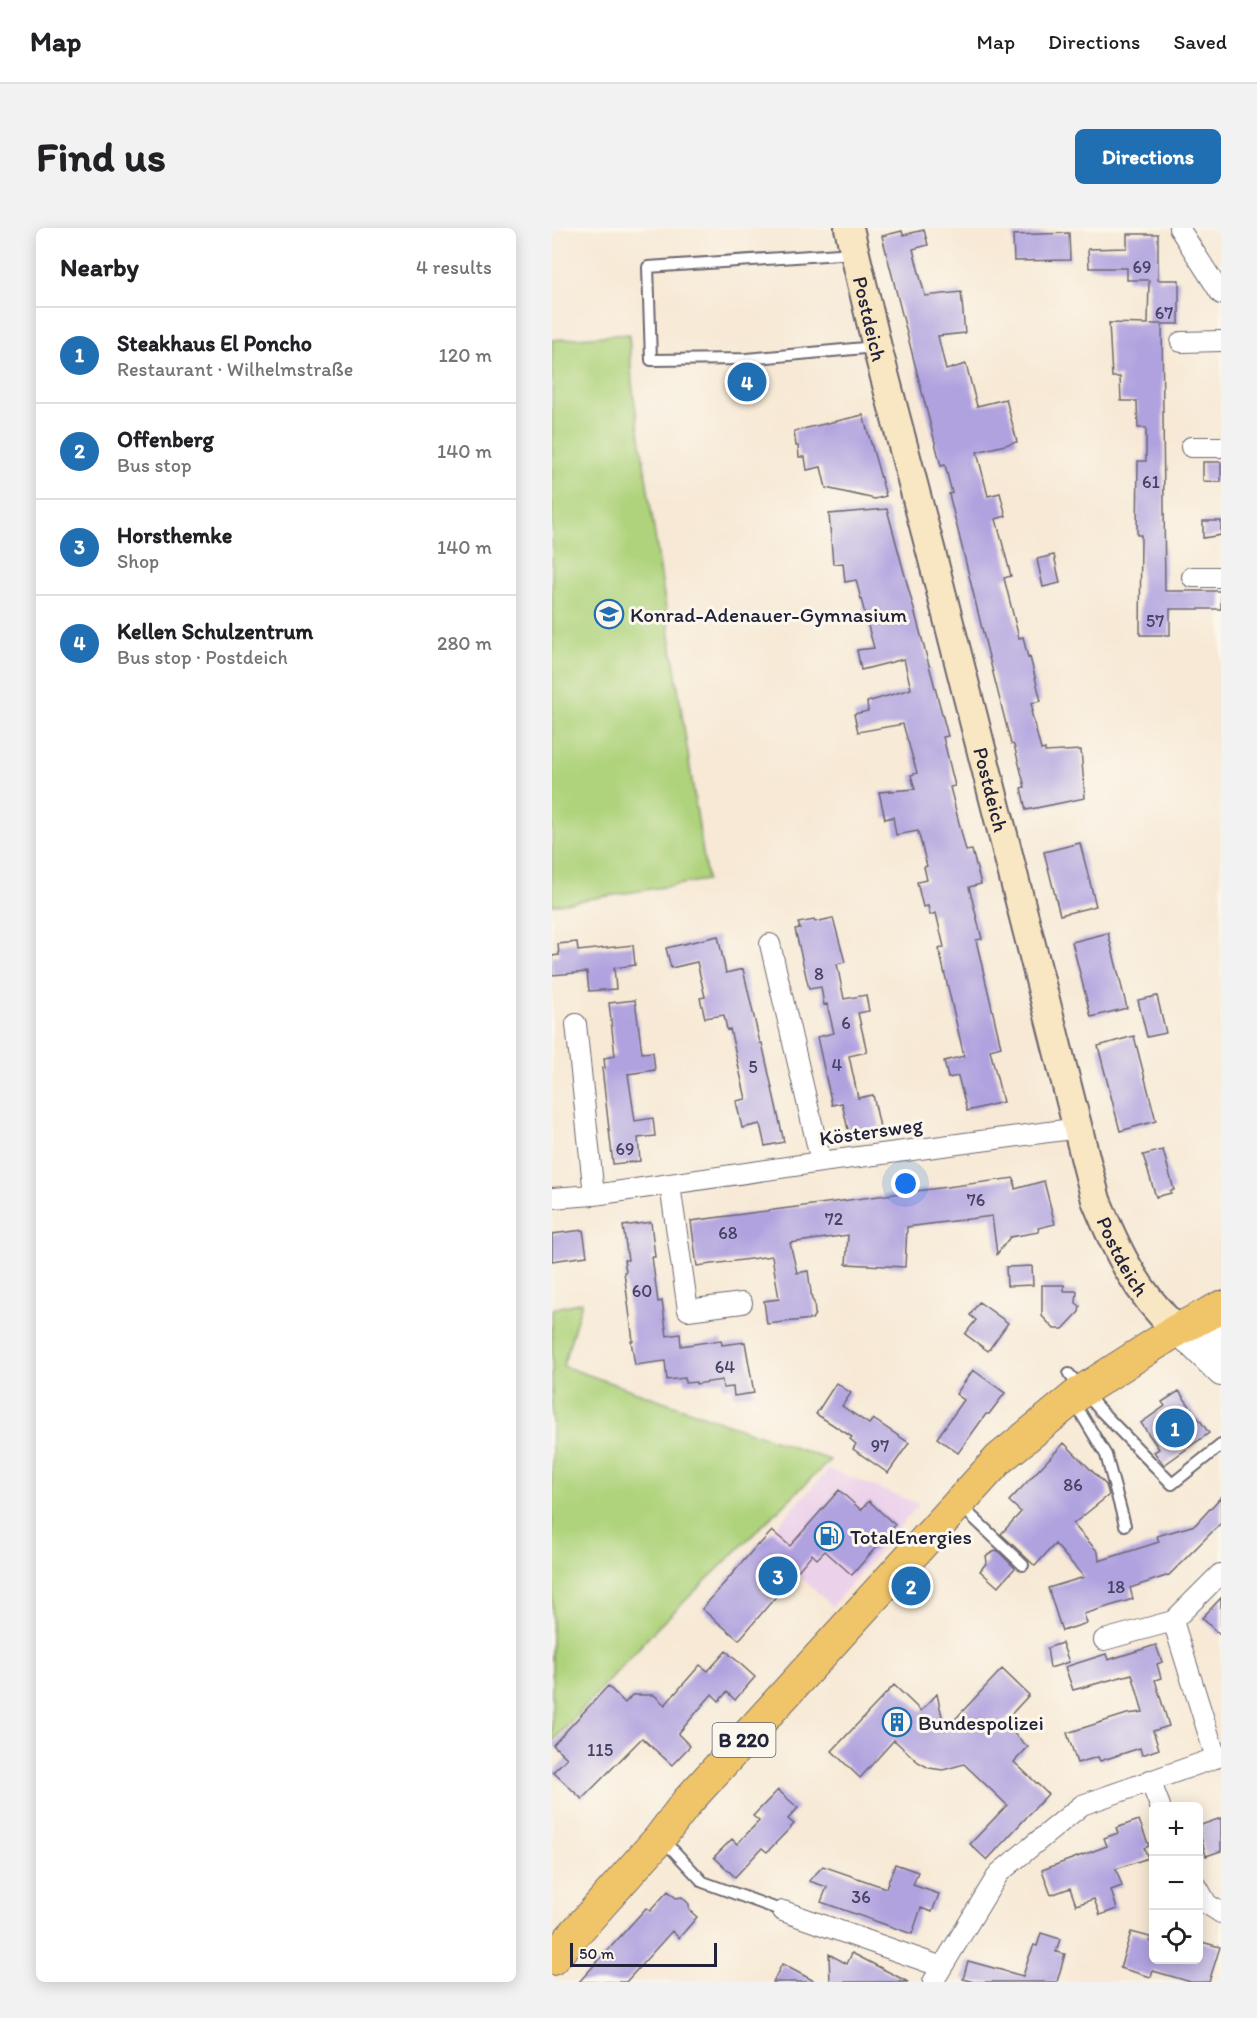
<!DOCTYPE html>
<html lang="en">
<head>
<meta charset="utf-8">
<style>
  :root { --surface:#fff; --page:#f2f2f2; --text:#202124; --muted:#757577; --line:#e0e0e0; --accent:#1f6fb2 }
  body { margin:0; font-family:Itim,sans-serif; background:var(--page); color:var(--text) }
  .controls { position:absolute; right:18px; bottom:18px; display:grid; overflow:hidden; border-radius:9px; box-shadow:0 3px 15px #0003 }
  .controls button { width:54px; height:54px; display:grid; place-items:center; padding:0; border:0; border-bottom:2px solid var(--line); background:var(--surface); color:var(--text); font:30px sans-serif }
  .scale { position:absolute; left:18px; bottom:15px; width:147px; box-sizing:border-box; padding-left:6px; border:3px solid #22223b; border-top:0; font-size:16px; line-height:21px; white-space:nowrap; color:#22223b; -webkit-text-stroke:4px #fbf7ec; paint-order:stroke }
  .you { position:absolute; left:354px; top:956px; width:21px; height:21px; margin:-15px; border:4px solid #fff; border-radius:50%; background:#1a73e8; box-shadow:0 0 0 9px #1a73e833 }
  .badge { display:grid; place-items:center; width:39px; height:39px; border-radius:50%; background:var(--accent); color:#fff; font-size:20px; font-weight:700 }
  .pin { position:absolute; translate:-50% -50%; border:3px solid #fff; box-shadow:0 2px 6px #0006 }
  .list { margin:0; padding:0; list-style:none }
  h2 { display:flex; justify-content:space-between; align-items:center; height:78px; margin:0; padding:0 24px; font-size:26px }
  h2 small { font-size:20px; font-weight:400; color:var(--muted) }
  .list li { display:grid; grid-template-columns:39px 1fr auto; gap:18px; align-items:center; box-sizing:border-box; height:96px; padding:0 24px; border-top:2px solid var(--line) }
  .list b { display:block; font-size:22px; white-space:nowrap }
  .list p { margin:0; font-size:20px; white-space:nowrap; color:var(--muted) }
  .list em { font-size:20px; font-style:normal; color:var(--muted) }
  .icon { flex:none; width:33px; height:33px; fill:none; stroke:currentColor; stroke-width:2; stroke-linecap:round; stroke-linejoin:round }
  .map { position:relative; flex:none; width:669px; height:1754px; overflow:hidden; border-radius:9px }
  header { display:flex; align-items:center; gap:36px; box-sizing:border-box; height:84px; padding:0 30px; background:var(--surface); border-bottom:2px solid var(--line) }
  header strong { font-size:28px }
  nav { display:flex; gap:33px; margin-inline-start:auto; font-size:21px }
  .intro { display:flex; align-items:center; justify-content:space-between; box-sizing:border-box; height:144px; padding:0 36px }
  h1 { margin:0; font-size:42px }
  .button { padding:15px 27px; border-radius:9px; background:var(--accent); color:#fff; font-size:21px; font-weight:700 }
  main { display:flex; gap:36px; padding:0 36px }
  aside { flex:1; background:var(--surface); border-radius:9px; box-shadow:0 3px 15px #0003 }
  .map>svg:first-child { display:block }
</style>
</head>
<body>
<header>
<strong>Map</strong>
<nav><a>Map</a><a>Directions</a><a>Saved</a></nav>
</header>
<div class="intro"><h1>Find us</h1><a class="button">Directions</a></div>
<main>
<aside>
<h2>Nearby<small>4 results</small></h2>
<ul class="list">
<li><span class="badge">1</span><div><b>Steakhaus El Poncho</b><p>Restaurant · Wilhelmstraße</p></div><em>120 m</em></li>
<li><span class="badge">2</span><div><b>Offenberg</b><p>Bus stop</p></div><em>140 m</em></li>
<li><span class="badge">3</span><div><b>Horsthemke</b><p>Shop</p></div><em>140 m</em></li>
<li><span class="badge">4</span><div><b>Kellen Schulzentrum</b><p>Bus stop · Postdeich</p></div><em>280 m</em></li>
</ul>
</aside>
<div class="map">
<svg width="669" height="1754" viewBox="0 0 669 1754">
  <rect width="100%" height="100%" fill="#fbf7ec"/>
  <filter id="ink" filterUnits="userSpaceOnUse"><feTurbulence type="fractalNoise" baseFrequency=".0167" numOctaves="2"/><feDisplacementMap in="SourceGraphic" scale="12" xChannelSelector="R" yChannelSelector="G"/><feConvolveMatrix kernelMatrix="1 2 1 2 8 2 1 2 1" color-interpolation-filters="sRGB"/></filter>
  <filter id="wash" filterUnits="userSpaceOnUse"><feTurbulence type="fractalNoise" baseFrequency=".008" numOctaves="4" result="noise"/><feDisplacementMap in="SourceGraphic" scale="24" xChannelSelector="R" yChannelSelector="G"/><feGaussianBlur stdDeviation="1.35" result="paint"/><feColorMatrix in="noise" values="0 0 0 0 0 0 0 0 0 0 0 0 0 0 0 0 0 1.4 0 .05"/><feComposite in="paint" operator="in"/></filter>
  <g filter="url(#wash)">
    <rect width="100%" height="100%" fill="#f7e9d5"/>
    <!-- built -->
    <path fill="#ecd1ea" d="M277,1241L367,1276L280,1378L210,1314Z"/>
    <!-- green -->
    <path fill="#afd37c" stroke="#687a5c" stroke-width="1.5" d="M77,106L80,156L155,652L0,677V112Z
      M30,1074L11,1138L278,1232L106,1399L0,1514V1081Z"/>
    <g id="blocks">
      <!-- building -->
      <path fill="#b0a2df" d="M372,2L376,17L361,21L373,68L409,64L413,105L386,108L394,142L414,136L425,178L454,171L465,214L425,224L436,268L448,265L454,288L444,291L459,348L452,350L467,410L471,409L476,430L478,429L489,473L479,475L481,483H479L489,522L493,521V524L529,522L533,570L474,582L469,560L473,559L462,517L459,516L434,417L397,266L400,265L393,237L389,238L330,8L350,3L351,7Z
        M517,5L518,32L462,33L461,7Z
        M575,6H606V52H627V96H598H610L613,363H669V381H618V407H588L589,307H585L586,233H594V200H586L585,173H569L568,149H560L557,95L596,96L597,52H575V40H537L536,21L575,20Z
        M311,187L334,268L323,271L274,260L269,239L255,242L253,229H247L246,218H244L242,203Z
        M651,234H669V254L651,253Z
        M335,281L396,508L391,509L403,558L398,559L414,623L420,622L429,656L417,659L430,711L424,712L449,819L438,822L451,874L415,883L406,848L396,850L392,833L412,828L387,721L392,719L384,685L378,687L376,678L371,679L365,654L375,652L372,639L375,638L366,603L344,607L341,589L333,591L327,564L363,561L359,547L365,545L351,496L306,504L302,486L316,483L315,474L359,461L352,431L309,442L305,422L322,420L319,409L304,352L293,354L291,335L281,336L277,286Z
        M651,293H669V307L651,310Z
        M502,327L508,355L491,359L485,331Z
        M528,615L544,678L508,687L492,624Z
        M281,690L293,734L285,736L292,771L314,767L317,783L306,785L315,824L297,828L306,870L321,867L328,899L297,906L290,875L280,877L265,809L282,805L275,776L272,777L269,759L257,761L243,701L248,700L246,695L262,692L263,694Z
        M556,705L575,780L539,789L520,714Z
        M166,708L174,745L191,741L208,815H210L232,914L213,918L208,896L190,900L184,873L194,871L178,801L175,802L172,787L153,790L148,770L153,769L145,734L119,740L114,720Z
        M25,714L26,723L81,717L83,737L62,740L64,761L37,763L35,744L0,747V728L7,727L6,716Z
        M605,768L614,805L595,809L586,772Z
        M83,772L90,825L101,824L103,842L76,846L83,893L101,890L103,908L86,910L88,933L61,936L50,840H53L52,830L63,828L57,775Z
        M582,808L604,893L568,903L546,818Z
        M611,922L622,962L618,963L619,965L604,969L591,927Z
        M462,950L463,961L492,953L503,996L486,1000L487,1004L458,1009L445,1026L440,988L355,999L353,1039L294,1036L296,1007L238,1015L245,1045L256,1043L260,1072L262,1074L263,1086L260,1091L215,1096L212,1073L227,1071L220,1028L145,1038L139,993Z
        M99,994L103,1029H100L106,1074L110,1073L115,1108L128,1106L129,1118L169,1112L170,1117L193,1114L202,1165L182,1168L181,1159L171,1160L170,1152L144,1156V1154L133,1155V1150L115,1152L113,1133L83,1137L79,1113H81L72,1044L74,1043L72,1032H76L71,998Z
        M31,1002L35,1028L0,1033V1006Z
        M480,1038L481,1057L455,1058L454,1039Z
        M490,1057H512V1063H525L524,1075L528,1078L527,1084L511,1101H502L490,1088Z
        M427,1074L456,1095L436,1123L413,1106L424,1092L418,1087Z
        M421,1142L453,1165L437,1186H434L406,1225L385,1210L412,1172L404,1166Z
        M284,1155L299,1165L290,1178L317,1196L321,1191L357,1215L336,1245L301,1221L304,1216L298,1211L300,1209L264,1186Z
        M627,1163L657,1205L612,1237L602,1224L607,1221L589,1195L613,1178L610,1174Z
        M512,1215L554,1257L557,1267L521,1296L546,1324L547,1333L607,1314L605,1308L643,1297L669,1269V1295L617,1347L578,1360L581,1371L532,1386L535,1395L510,1403L496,1360L532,1349L503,1316L483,1338L449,1306L469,1284L457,1273Z
        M287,1262L309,1282L317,1273L343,1297L300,1347L273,1323L265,1331L260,1326L187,1412L150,1381L206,1316L207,1317L220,1303L238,1318Z
        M445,1322L463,1340L446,1359L428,1343L435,1334L434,1328Z
        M669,1370V1408L650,1390Z
        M510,1415L517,1434L498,1440L495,1420Z
        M604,1417L610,1434L605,1436L609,1450L603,1452L617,1498L601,1503L607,1521L590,1527L588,1520L548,1533L546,1529L525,1535L515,1505L575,1486L591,1484L580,1446L521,1462L513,1439L554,1426L556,1432Z
        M174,1423L203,1449L183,1472L175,1464L167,1473L160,1466L126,1506L138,1518L120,1537L90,1510L30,1571L1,1544L15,1530L1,1517L56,1458L73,1475L80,1467H102L113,1477L148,1437L156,1443Z
        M450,1441L477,1467L451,1495L476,1519L462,1534L496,1566L435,1632L418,1616L455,1577L412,1536L391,1542L377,1540L366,1534L342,1512L308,1550L280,1523L342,1457L369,1483L385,1466L393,1502Z
        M226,1562L246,1580L236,1591L242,1596L215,1624L210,1620L183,1649L162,1629L180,1611L185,1616L207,1593L201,1588Z
        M669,1590V1623L654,1628L646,1598Z
        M587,1592L597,1618L592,1620L596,1630L564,1641L570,1658L559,1662L565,1681L548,1687L542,1671L524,1677L518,1660L499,1667L490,1642L555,1618L552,1610L566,1605L564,1600Z
        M343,1636L366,1644L361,1657L387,1666L380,1684L369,1680L360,1706L269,1674L275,1659L257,1653L271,1638L334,1660Z
        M116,1663L124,1670L130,1669L137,1676V1682L145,1689L127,1710L120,1703L74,1754H27L94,1680L98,1683Z
        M579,1704L598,1709L597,1713L602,1715V1731H646V1713L668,1719L657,1754H639L601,1743L599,1749L568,1740Z
        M489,1705L508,1711L504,1724L513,1726L505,1754H422L411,1751L416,1733L471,1748L477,1729L482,1717L485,1718Z
        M300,1725L356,1754H278L277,1726L295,1736Z
        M230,1736L264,1754H221Z"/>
    </g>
  </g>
  <g filter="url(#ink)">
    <use href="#blocks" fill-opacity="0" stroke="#6d6871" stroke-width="1.5"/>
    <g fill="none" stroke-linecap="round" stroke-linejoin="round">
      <!-- service casing -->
      <g stroke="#6d6871" stroke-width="14">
        <path id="service" d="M302,25L96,39L99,132L194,131L323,119
          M517,1146L547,1181L620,1256L669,1217
          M522,1174L554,1227L573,1297
          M409,1278L471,1337
          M109,1613L122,1623L151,1654L231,1683"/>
      </g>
      <!-- minor casing -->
      <g stroke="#6d6871" stroke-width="22">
        <path id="minor" d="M627,0L669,66
          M629,114L669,113
          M639,219H669
          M640,349H669
          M218,716L269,934
          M24,796L42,967
          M118,957L136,1082L190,1075
          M0,970L42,967L269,934L512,902L526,898
          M552,1412L621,1393
          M664,1530L621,1393L668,1346
          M598,1552L608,1578
          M646,1660L655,1676L669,1685
          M231,1683L390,1739
          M381,1754L447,1645L530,1577L669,1528"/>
      </g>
      <!-- tertiary casing -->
      <g stroke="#6d6871" stroke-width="28">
        <path id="tertiary" d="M665,1081L662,1113L669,1145
          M625,1102L669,1145"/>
      </g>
      <!-- secondary casing -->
      <g stroke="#6d6871" stroke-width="32">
        <g id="secondary">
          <path id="s1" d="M297,0L325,119L379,324L544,972C565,1023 584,1064 625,1102"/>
        </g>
      </g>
      <!-- primary casing -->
      <g stroke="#6d6871" stroke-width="34">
        <path id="primary" d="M0,1731L107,1611L135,1574L447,1231L530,1163L625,1102L669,1079"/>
      </g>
      <!-- service -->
      <use href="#service" stroke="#fff" stroke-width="10"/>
      <!-- minor -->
      <use href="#minor" stroke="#fff" stroke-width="20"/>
      <!-- tertiary -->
      <use href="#tertiary" stroke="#fff" stroke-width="26"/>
      <!-- secondary -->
      <use href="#secondary" stroke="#f9e7c3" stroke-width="28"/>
      <!-- primary -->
      <use href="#primary" stroke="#f0c469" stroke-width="32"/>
    </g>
  </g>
  <!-- icons -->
  <defs>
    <g id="school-ring" transform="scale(1.5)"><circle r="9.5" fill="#fbf7ec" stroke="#1f6fb2" stroke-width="1.5"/><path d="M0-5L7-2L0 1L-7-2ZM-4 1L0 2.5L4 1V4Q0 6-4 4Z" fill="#1f6fb2"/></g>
    <g id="fuel-ring" transform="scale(1.5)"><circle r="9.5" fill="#fbf7ec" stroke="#1f6fb2" stroke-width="1.5"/><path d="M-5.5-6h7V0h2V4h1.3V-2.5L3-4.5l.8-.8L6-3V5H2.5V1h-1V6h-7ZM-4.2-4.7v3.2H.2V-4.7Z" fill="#1f6fb2"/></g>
    <g id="building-ring" transform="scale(1.5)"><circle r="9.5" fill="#fbf7ec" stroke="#1f6fb2" stroke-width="1.5"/><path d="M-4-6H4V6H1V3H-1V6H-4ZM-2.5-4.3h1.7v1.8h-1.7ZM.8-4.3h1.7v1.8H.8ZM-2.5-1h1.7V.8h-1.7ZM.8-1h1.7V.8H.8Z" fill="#1f6fb2"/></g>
  </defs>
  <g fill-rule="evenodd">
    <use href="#school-ring" x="57" y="386"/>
    <use href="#fuel-ring" x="277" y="1308"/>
    <use href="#building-ring" x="345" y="1494"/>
  </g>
  <g text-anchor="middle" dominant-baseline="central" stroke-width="6" stroke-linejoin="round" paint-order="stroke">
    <!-- number labels -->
    <g font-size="18" fill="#464264">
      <text x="590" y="39">69</text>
      <text x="612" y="85">67</text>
      <text x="599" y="254">61</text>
      <text x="603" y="393">57</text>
      <text x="267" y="746">8</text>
      <text x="294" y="795">6</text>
      <text x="285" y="837">4</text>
      <text x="201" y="839">5</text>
      <text x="73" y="921">69</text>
      <text x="424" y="972">76</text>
      <text x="282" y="991">72</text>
      <text x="176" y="1005">68</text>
      <text x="90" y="1063">60</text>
      <text x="173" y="1139">64</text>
      <text x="328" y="1218">97</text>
      <text x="521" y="1257">86</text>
      <text x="564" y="1359">18</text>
      <text x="48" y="1522">115</text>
      <text x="309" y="1669">36</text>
    </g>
    <!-- shield labels -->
    <rect fill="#fbf7ec" stroke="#636270" stroke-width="1.5" x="160.5" y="1495" width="63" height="34" rx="4.5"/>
    <g font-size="20" font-weight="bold" fill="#22223b">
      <text x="192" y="1512">B 220</text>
    </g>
    <!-- street labels -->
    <g font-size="21" fill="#22223b" stroke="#fbf7ec">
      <text stroke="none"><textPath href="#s1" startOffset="93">Postdeich</textPath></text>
      <text stroke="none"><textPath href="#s1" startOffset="579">Postdeich</textPath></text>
      <text transform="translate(319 903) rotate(-8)">Köstersweg</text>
      <text stroke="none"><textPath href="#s1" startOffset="1065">Postdeich</textPath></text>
    </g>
    <!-- poi labels -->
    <g font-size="21" fill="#22223b" stroke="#fbf7ec" text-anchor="start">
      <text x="78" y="386">Konrad-Adenauer-Gymnasium</text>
      <text x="298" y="1308">TotalEnergies</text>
      <text x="366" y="1494">Bundespolizei</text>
    </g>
  </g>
</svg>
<div class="controls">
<button>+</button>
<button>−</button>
<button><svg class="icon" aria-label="locate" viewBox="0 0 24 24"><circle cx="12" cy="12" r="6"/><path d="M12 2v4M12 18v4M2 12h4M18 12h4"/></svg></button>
</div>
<div class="scale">50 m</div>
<div class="you"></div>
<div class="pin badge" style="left:623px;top:1200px">1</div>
<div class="pin badge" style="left:359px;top:1358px">2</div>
<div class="pin badge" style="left:226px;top:1348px">3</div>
<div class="pin badge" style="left:195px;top:154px">4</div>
</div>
</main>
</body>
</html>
